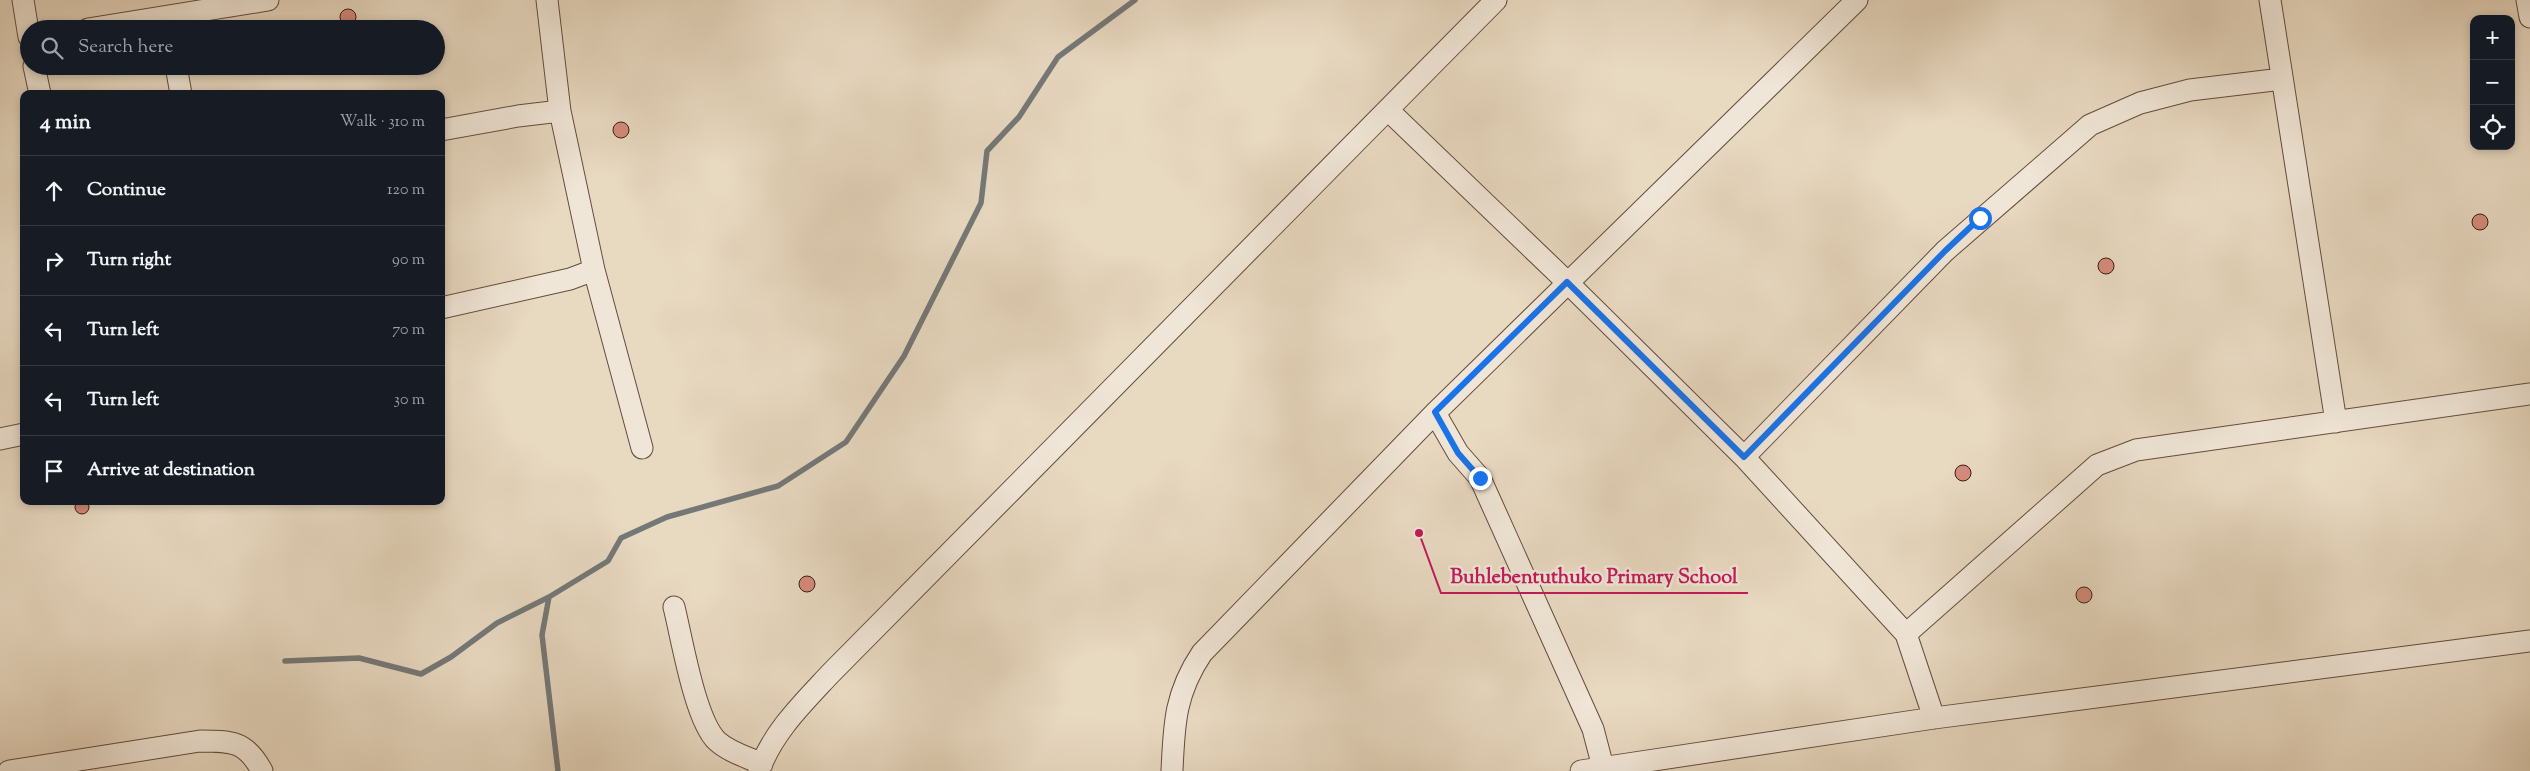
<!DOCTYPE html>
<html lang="en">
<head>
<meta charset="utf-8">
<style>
  :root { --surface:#171b24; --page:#242831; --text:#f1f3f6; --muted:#9ea1a6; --line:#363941 }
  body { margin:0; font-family:"Sorts Mill Goudy",serif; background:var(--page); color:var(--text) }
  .controls { position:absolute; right:15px; top:15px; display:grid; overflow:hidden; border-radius:10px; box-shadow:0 2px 8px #0003 }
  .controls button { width:45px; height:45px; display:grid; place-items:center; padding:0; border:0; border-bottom:1px solid var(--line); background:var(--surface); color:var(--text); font:25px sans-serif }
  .stop { position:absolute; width:15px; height:15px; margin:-11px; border:4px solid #1a73e8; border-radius:50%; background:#fff }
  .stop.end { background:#1a73e8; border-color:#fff; box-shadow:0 1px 5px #0008 }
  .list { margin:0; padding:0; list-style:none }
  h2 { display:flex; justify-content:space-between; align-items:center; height:65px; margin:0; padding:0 20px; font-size:21px }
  h2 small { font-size:16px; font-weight:400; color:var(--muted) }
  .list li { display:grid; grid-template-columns:32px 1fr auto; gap:15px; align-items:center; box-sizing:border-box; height:70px; padding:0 20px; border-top:1px solid var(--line) }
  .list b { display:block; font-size:19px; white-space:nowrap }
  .list em { font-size:16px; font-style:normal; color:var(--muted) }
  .icon { flex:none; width:28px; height:28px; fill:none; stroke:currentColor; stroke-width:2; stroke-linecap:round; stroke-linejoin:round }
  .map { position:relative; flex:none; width:2530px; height:771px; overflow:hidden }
  .search { position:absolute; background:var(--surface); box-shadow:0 2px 8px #0003; left:20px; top:20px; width:425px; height:55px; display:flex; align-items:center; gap:12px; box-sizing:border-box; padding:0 18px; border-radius:28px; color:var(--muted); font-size:19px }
  .panel { position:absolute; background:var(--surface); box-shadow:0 2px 8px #0003; left:20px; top:90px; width:425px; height:415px; border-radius:10px }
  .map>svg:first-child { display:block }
</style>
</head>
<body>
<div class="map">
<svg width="2530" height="771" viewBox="0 0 2530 771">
  <rect width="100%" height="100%" fill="#e8d9c1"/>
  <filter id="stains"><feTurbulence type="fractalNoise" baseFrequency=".004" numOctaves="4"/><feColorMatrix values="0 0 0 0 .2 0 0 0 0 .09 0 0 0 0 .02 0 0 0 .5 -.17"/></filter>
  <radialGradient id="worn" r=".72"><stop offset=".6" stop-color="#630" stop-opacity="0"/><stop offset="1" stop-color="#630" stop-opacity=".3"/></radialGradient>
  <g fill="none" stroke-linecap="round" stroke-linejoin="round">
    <!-- stream -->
    <path stroke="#747978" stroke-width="5.5" d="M549,597L542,635L558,771
      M285,661L359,658L421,674L451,657L497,623L549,597L608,561L621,538L667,517L778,486L846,442L904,356L981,203L987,151L1019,117L1058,57L1135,0"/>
  </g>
  <!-- building -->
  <path fill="#d68b7c" stroke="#391d10" d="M340 17a8 8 0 1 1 16 0a8 8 0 1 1-16 0Z
    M613 130a8 8 0 1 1 16 0a8 8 0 1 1-16 0Z
    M2472 222a8 8 0 1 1 16 0a8 8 0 1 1-16 0Z
    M2098 266a8 8 0 1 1 16 0a8 8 0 1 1-16 0Z
    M1955 473a8 8 0 1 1 16 0a8 8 0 1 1-16 0Z
    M75 507a7 7 0 1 1 14 0a7 7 0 1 1-14 0Z
    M799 584a8 8 0 1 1 16 0a8 8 0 1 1-16 0Z
    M2076 595a8 8 0 1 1 16 0a8 8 0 1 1-16 0Z"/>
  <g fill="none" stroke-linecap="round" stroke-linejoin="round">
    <!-- minor casing -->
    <g stroke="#654c3c" stroke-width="23">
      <path id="minor" d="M23,0L29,37
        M2270,0L2336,422
        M2527,0L2530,17
        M88,29L268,0
        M34,66L40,94
        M176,66L181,94
        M1389,111L1567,282L1744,457L1906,634L1934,718
        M441,130L518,116L560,111L547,0
        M594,270L642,448
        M441,308L570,279L594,270L560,111
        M1435,413L1458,453L1480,478L1593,729L1604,771
        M0,439L24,434
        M1744,457L1945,251L2090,125L2140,103L2190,90L2282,79
        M674,607C682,639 695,720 717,741C729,752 747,757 762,764
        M1906,634L2097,465L2136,450L2530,394
        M9,771L200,741C232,741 246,741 262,771
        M759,771C772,733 803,703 830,674L1496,0
        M1172,771C1174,724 1175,693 1202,653L1435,413L1857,0
        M1581,771L1934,718L2530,641"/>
    </g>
    <!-- minor -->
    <use href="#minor" stroke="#f0e6d7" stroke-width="21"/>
  </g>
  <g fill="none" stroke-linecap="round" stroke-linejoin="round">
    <!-- route -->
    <path stroke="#1a73e8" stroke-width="6" d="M1480,478L1458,453L1435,412L1567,282L1744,457L1945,251L1980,218"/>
  </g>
  <!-- callouts -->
  <path fill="none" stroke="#c2185b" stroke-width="2" d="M1419 533L1441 593H1748"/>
  <circle fill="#c2185b" stroke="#f0e6d7" stroke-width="2" cx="1419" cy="533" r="5"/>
  <g font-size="20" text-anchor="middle" font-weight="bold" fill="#c2185b" stroke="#f0e6d7" stroke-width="5" stroke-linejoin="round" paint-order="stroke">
    <text x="1594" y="583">Buhlebentuthuko Primary School</text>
  </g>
  <rect width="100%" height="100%" filter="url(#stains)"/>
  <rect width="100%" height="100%" fill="url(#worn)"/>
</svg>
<div class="controls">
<button>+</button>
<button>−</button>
<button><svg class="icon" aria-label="locate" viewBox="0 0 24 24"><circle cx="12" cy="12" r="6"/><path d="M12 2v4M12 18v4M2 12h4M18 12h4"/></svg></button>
</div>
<div class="stop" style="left:1980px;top:218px"></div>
<div class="stop end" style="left:1480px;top:478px"></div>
<div class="search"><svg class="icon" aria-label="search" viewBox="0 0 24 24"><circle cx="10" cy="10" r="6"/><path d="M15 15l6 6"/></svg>Search here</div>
<section class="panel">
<h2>4 min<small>Walk · 310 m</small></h2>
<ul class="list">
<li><svg class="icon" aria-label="ahead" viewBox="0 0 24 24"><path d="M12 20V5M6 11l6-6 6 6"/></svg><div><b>Continue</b></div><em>120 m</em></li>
<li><svg class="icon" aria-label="right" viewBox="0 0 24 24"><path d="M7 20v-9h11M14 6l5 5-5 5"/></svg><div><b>Turn right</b></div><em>90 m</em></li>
<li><svg class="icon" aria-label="left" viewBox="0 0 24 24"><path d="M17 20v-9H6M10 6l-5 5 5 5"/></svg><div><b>Turn left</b></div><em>70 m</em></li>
<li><svg class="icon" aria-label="left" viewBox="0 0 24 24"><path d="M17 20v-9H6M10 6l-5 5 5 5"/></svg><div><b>Turn left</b></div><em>30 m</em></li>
<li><svg class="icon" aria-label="arrive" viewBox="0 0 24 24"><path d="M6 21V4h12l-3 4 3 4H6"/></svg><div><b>Arrive at destination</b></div></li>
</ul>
</section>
</div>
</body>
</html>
